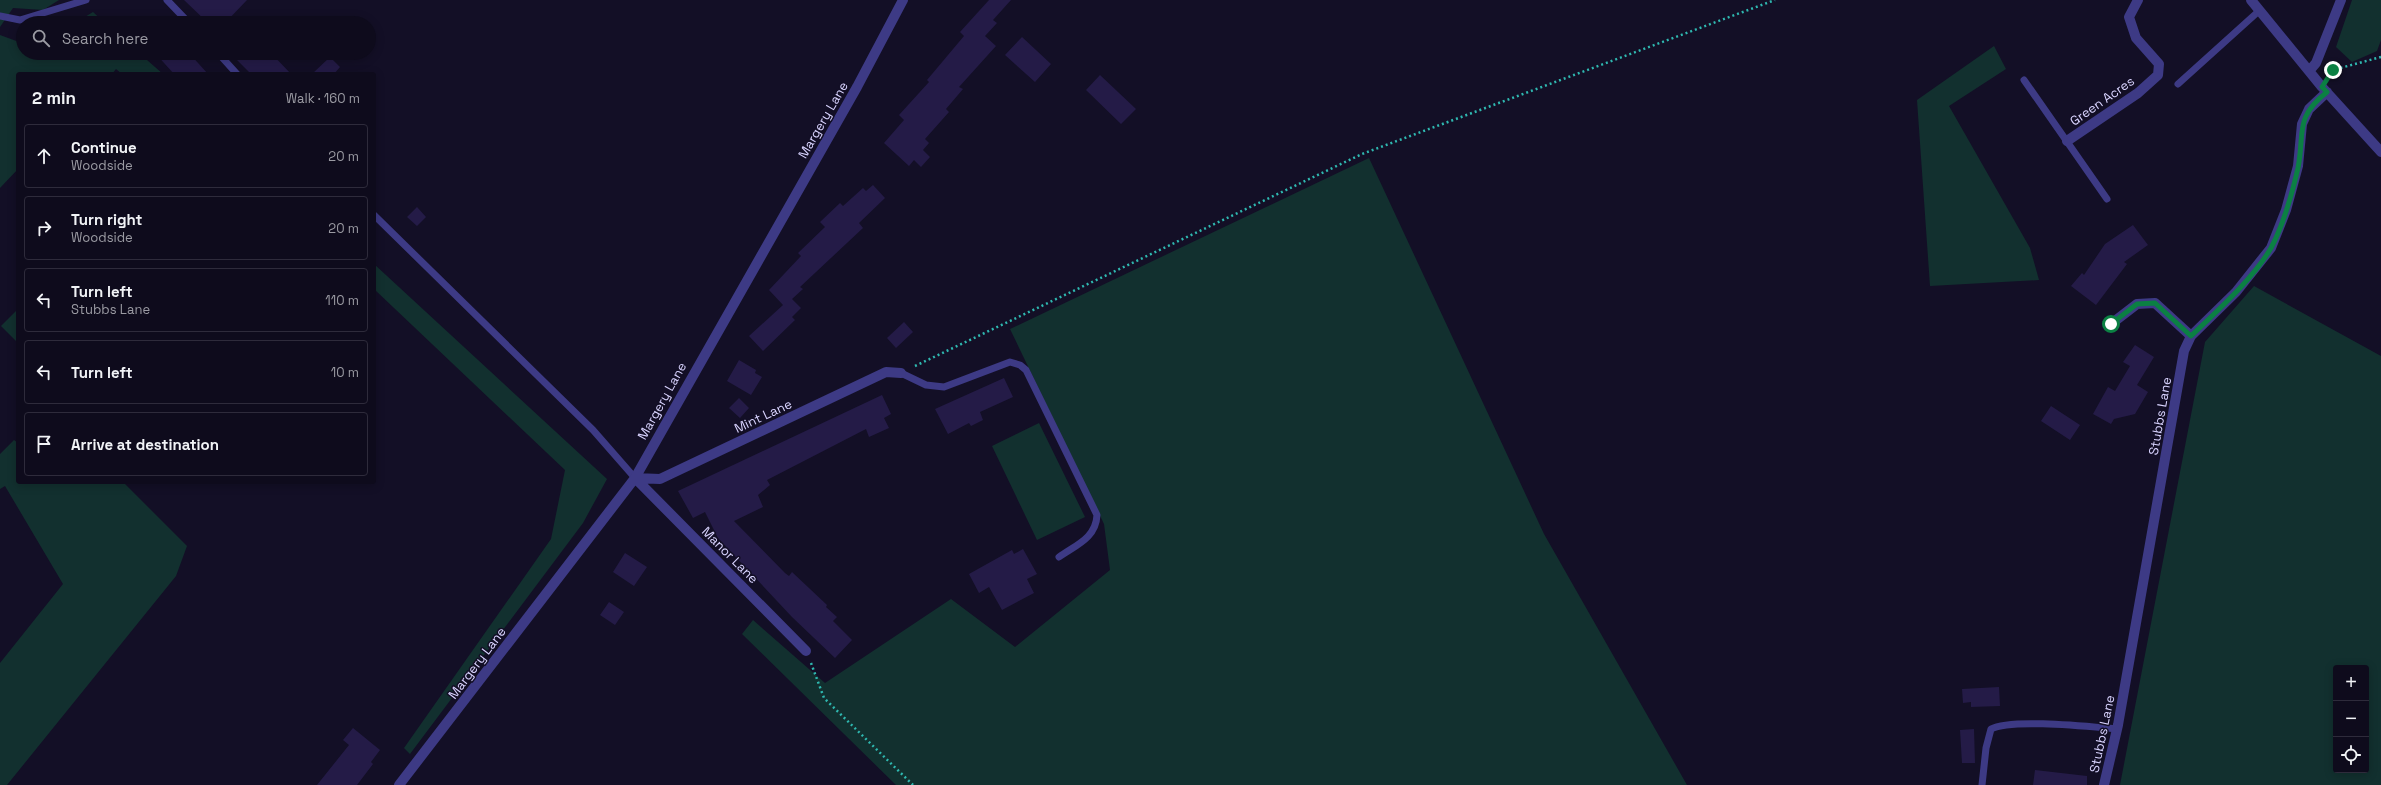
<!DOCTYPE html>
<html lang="en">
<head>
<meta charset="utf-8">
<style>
  :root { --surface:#0e0b1c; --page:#1c1929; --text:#f1f3f6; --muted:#9b9ba3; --line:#2e2b3b }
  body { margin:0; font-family:"Space Grotesk",sans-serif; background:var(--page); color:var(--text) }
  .controls { position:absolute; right:12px; bottom:12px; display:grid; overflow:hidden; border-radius:4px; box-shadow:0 2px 10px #0003 }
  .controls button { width:36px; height:36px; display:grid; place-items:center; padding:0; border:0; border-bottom:1px solid var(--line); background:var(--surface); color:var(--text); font:20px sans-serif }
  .stop { position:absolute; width:12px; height:12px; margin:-9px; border:3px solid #0b8043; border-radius:50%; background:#fff }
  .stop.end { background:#0b8043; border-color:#fff; box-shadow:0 1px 4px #0008 }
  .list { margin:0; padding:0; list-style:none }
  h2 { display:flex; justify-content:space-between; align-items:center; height:52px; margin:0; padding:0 16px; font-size:17px }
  h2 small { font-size:13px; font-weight:400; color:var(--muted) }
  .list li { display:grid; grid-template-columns:26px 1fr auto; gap:12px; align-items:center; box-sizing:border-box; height:64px; margin:0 8px 8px; padding:0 8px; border:1px solid var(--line); border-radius:4px }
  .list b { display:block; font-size:15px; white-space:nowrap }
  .list p { margin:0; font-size:13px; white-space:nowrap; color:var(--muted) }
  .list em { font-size:13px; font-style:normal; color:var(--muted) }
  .icon { flex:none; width:22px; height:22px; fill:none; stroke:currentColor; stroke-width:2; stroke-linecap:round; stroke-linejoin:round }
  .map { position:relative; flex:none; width:2381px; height:785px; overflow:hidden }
  .search { position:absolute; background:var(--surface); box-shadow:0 2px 10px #0003; left:16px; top:16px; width:360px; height:44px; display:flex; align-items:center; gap:10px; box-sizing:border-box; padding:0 14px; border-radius:22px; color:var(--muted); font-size:15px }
  .panel { position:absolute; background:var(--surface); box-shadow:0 2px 10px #0003; left:16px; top:72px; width:360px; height:412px; border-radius:4px }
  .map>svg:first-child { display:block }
</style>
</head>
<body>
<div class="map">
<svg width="2381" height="785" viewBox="0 0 2381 785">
  <rect width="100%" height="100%" fill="#130f26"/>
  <!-- green -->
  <path fill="#12302f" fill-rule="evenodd" d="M0,0H59L43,10L13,8L0,27Z
    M2352,0H2381V40L2377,51L2352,62L2336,47Z
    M93,12L105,23H75Z
    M0,35L19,42L23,41V53H139L163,74H122L116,69L112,74H18V169L0,188Z
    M1994,46L2006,69L1949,106L2030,248L2039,280L1930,286L1917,100Z
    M1369,158L1544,534L1687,785H1605L1566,719L1605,785H896L742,634L753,620L825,683L951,599L1015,647L1110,570L1104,524L1010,329Z
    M374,264L607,479L583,523L410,754L404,748L551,539L565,470L374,289Z
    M2254,286L2381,356V785H2120L2205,342ZM2336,668H2366V770H2336Z
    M18,309V343L1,326Z
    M1039,423L1085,517L1037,540L992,446Z
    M14,440L18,443V482H123L187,546L176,576L7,785H0V663L63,584L5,486L0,489V454Z"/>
  <!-- building -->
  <path fill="#241b47" d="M184,0H247L225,23H208Z
    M989,0H1011L993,20L997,23L985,36L996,46L959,87L963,89L946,109L949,112L925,139L929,143L923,150L930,157L921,167L914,160L909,166L884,143L904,120L899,115L929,82L927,80L964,36L960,32Z
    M1022,37L1051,64L1035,82L1005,55Z
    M155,53H189L208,74H174Z
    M230,53H271L291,74H251Z
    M330,57L340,67L334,74H312Z
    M1100,75L1136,109L1121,124L1086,90Z
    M873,185L885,198L859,223L863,228L800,287L803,289L792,299L801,308L792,317L795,320L763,351L749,336L783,305L769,290L801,256L798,253L825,227L820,222L840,203L843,206L863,188L866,191Z
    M417,207L426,217L417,226L407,217Z
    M2133,225L2148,245L2124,262L2127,264L2096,305L2071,286L2082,273L2084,275L2105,244Z
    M904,322L913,332L896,348L887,338Z
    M2135,345L2154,357L2137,385L2148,392L2135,414L2114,419L2111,424L2093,414L2108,387L2115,391L2130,366L2123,362Z
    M739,360L756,370L755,373L762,377L751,395L727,381Z
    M1004,378L1013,397L980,412L983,420L971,426L969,423L948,434L935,409Z
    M882,395L891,414L884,418L889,428L869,437L866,429L767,480L770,485L758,495L763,507L734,521L785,573L789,576L792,572L827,605L826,607L837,617L833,621L852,640L835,658L792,617L718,538L705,512L693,518L678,491Z
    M739,398L749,408L740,418L729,408Z
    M2051,406L2080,425L2070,440L2041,421Z
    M1023,549L1037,574L1027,579L1034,593L1002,610L989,587L979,593L969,574L1012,550L1014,554Z
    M625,553L647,567L634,586L613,572Z
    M609,602L624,612L615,625L600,615Z
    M1999,687L2000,706L1971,707V702L1963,703L1962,689Z
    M353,728L380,750L371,762L373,764L357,785H317L349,745L343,740Z
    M1974,729L1975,763H1962L1960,730Z
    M2035,770L2087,776V785H2033Z"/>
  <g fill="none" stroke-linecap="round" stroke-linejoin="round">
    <!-- path -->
    <path stroke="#2fb8b0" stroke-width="2.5" stroke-dasharray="2 3" stroke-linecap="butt" d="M2329,76L2333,70L2381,57
      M915,366L1362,154L1775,0
      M811,663L824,698L913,785"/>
    <!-- lane -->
    <path stroke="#3d3a85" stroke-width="7" d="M167,0L189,23
      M0,16L20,20L86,0
      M218,53L237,74
      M2024,80L2107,199
      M2178,84L2260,10
      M374,215L593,430L635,478
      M901,373L926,385L944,387L1010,362L1020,365L1026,370L1097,515C1096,538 1076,545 1059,557
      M1982,785L1986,748L1991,729C2011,718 2092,727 2117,729"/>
    <!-- street -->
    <path stroke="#3d3a85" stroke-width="10" d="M2251,0L2322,87L2381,152
      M2310,70L2316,63L2341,0
      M2067,141L2138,93L2158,75L2159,64L2136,38L2129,17L2138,0
      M2111,324L2137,304L2155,303L2191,336
      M635,478L660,479L886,372L901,373
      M635,478L806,651
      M399,785L635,478L857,87L903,0
      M2104,785L2118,725L2184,351L2191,336L2236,292L2271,248L2286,210L2298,166L2302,124L2309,109L2327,92"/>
  </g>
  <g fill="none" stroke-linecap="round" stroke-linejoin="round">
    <!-- route -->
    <path stroke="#0b8043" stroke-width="5" d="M2111,324L2137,304L2155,303L2191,336C2217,311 2253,279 2271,248C2284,224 2292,194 2298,168C2305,132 2294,118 2327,92L2322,87L2333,70"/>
  </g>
  <g text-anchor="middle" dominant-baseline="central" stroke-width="3" stroke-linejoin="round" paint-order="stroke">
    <!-- street labels -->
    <g font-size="13" fill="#d9d4ff" stroke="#130f26">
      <text transform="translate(2102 101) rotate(-35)">Green Acres</text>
      <text transform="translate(823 120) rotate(-60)">Margery Lane</text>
      <text transform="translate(662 401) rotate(-61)">Margery Lane</text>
      <text transform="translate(763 416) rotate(-25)">Mint Lane</text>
      <text transform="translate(2160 416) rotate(-80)">Stubbs Lane</text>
      <text transform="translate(730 555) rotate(45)">Manor Lane</text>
      <text transform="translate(477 663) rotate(-53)">Margery Lane</text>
      <text transform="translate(2102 734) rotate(-78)">Stubbs Lane</text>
    </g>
  </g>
</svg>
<div class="controls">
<button>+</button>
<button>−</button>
<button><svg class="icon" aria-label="locate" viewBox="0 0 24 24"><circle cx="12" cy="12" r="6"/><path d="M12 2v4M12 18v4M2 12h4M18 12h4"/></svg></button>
</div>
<div class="stop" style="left:2111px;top:324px"></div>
<div class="stop end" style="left:2333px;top:70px"></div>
<div class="search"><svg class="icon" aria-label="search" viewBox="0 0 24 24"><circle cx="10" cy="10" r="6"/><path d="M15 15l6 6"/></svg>Search here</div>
<section class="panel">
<h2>2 min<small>Walk · 160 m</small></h2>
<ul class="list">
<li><svg class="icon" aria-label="ahead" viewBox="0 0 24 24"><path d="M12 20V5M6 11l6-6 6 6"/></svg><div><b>Continue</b><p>Woodside</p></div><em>20 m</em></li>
<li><svg class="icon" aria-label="right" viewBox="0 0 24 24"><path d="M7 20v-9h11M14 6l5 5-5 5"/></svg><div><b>Turn right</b><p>Woodside</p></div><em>20 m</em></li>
<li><svg class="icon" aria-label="left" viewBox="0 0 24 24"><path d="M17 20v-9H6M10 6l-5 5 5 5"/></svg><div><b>Turn left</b><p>Stubbs Lane</p></div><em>110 m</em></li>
<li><svg class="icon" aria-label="left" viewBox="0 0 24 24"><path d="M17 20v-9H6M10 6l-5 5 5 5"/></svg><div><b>Turn left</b></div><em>10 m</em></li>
<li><svg class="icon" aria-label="arrive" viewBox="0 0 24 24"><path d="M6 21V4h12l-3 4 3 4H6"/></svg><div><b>Arrive at destination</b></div></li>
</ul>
</section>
</div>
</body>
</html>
